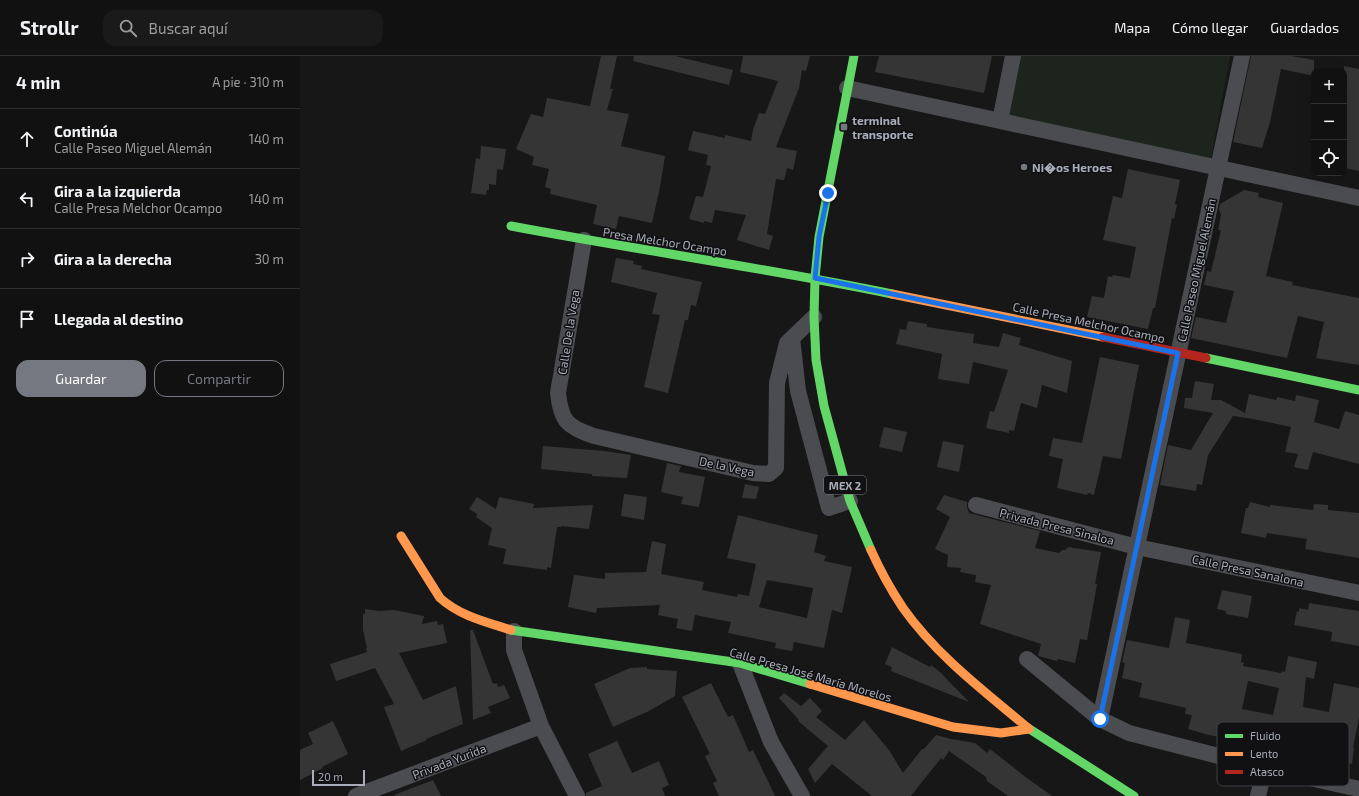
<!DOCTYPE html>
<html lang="es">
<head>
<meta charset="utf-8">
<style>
  :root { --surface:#111; --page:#1a1a1a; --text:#f1f3f6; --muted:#9c9d9f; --line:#303131; --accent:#757880 }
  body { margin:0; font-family:"Exo 2",sans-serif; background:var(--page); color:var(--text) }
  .controls { position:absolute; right:12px; top:12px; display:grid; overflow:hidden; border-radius:8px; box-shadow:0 4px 16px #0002 }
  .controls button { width:36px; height:36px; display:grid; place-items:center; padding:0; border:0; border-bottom:1px solid var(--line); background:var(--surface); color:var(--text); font:20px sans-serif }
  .scale { position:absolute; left:12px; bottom:10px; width:53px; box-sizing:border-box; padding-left:4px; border:2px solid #a8adb8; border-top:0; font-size:11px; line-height:14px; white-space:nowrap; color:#a8adb8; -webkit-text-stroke:3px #111113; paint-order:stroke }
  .stop { position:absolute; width:12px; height:12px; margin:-9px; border:3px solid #1a73e8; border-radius:50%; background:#fff }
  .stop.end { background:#1a73e8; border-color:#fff; box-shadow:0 1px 4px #0008 }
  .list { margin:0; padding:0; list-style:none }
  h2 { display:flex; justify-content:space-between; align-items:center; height:52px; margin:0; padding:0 16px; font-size:17px }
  h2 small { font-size:13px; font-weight:400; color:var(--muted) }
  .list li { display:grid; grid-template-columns:26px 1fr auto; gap:12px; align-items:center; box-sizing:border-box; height:60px; padding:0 16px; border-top:1px solid var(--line) }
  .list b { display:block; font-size:15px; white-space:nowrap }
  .list p { margin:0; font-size:13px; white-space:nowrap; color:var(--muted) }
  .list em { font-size:13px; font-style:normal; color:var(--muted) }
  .actions { display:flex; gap:8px; padding:12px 16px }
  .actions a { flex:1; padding:9px 0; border:1px solid var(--accent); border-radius:12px; text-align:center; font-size:14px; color:var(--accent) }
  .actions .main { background:var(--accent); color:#fff }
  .icon { flex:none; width:22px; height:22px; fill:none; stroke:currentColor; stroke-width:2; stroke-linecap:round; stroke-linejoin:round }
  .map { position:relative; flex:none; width:1059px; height:740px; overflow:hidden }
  header { display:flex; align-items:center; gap:24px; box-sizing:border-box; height:56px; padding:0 20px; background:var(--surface); border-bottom:1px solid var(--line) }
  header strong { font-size:19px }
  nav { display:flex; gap:22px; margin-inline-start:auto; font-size:14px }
  .search { width:280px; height:36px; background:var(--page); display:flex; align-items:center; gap:10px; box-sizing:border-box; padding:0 14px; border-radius:12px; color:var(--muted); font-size:15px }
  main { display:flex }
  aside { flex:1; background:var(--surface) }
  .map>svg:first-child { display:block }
</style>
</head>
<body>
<header>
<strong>Strollr</strong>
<div class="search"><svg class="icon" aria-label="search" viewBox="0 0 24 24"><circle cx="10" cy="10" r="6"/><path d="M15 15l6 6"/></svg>Buscar aquí</div>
<nav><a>Mapa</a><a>Cómo llegar</a><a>Guardados</a></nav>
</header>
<main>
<aside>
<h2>4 min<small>A pie · 310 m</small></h2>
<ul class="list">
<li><svg class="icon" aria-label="ahead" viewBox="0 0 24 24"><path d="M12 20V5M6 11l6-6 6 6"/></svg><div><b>Continúa</b><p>Calle Paseo Miguel Alemán</p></div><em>140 m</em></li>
<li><svg class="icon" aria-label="left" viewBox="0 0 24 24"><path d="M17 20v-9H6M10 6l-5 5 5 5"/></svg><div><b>Gira a la izquierda</b><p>Calle Presa Melchor Ocampo</p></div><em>140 m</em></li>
<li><svg class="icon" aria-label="right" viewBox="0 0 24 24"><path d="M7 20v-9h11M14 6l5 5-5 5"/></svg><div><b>Gira a la derecha</b></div><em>30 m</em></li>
<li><svg class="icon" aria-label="arrive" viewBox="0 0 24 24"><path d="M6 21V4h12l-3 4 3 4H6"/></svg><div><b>Llegada al destino</b></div></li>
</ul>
<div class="actions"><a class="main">Guardar</a><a>Compartir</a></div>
</aside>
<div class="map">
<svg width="1059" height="740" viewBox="0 0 1059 740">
  <rect width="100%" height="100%" fill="#171717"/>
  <!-- green -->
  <path fill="#1d241e" d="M720,0H930L911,103L708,60Z"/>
  <!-- building -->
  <path fill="#353536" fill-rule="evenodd" d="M301,0H317L310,33H313L307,54L329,58L321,90L365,100L360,131L352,167L319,160L316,173L293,168L297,149L250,138L251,133L245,131L249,113L232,109L234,101L216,93L231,58L243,61L247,42L290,50Z
    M334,0H375L433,14L429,29L333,5Z
    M443,0H510L506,15L502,14L499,32L476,91L497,95L493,114L487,112L484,124L476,123L467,178L473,180L469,194L437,184L446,159L415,154L412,167L404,165V167L389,163L396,140L403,141L411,110L406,109L408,99L388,94L393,75L425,82V79L451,85L453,74L459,57L465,58L478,25L440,16Z
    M579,0H692L684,37L575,16Z
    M951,0H991L1014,4V20L981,13L970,66L962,92L933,86Z
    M1044,10L1059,13V115L1044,112Z
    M181,90L206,93L203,114L197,113L196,129L189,128V134H187L186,139L171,137L176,102L180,103Z
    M828,113L880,124L875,148L877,149L874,163L872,162L855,252H853L848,273L787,261L792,240L804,242L808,220L812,221L813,219L830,222L836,191L803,184L813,140L822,142Z
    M944,134L959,137L958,141L983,147L966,220L993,226L992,229L1059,242V309L1016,302L1024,266L998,260L987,302L891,282L896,261L926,267L934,235L904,229L907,215L911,216L921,174H918L921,159L919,153L920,148Z
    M316,202L334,205L333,208L342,210L341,213L402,226L396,250L391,249L388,264H385L368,337L344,331L360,259L352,258L357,237L311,226Z
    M608,265L627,268V271L674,278L673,287L699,291L703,277L721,282L719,289L772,305L767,337L742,329L737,352L721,347L714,375L709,374V377L686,372L690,355L694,356L708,314L673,306L669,328L638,323L642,298L596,288L600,273L606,274Z
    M800,301L839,309L821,403L803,400L794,439L788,437L787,439L757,432L763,403L749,400L753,382L782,387Z
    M895,325L914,328L911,344H921L945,357L949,338L976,344L977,341L995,345L996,339L1019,344L1014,366L1039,373L1045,355L1059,359V408L1013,396L1008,414L994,411L998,398L985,396L991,371L953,363L933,360L908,399L902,429L897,428L896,435L860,429L868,389L891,394L913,357L884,352L885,342H892Z
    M584,371L607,376L602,396L579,391Z
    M643,385L664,389L659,416L637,411Z
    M243,390L304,395L331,399L327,422L292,420V418L241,413Z
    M367,407L381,410L379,416L405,421L399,451L381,448L383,441L361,436Z
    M445,428L459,431L456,443L442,442Z
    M324,438L347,441L344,464L321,460Z
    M644,439L667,446V451L669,457L740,475L735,492L759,497L762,494H765L768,491L801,496L795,528H797L787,584L780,583L775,607L758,603L757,605L738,600L741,588L680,568L691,529L675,526L676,519L660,516L661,512L647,511L648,499L635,493L650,461L636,453Z
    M177,441L196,453L199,441L234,448L233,452L293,449L289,473L261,470V471H257L251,512L247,511V514L203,508L206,493L188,489L192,472L176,461L177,458L169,453Z
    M950,446L970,451V449L1013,454L1014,448L1028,449V454L1059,457V502L1005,493L1007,483L967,477L966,482L941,477L946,452H948Z
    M438,459L518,479L514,496L526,500L524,505L552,511L542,557L532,554L524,592L494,586L492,595L475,592L476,587L428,577L431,566L395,559L392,575L376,572L378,563L358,559L360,549L297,552L296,557L268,551L274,519L305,523V517L346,516L352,485L366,488L361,518L404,526L402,534L437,541L438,538L449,540L456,508L427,502ZM467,524L513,532L507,562L459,551Z
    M922,534L952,540L948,562L926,558V555L917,553Z
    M1009,547L1059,555V590L1031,585L1032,576L994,569L997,555L999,556V552L1008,554Z
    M65,553L79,555L94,554L124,560L122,568L137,565L138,569L143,568L147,587L99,597L123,644L156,630L163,668L126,683L127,684L101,695L84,651L94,648L75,612L36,625L30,608L67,596L66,593L67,592L63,574V558H65Z
    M875,561L890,564L886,587L942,598L941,606L944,607L943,610L981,617L982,615L985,616L988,600L1017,606L1014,623L1006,621L1003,651L1029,656L1034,627L1059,632V662L1053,692H1054L1052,708L1027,702L1029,693L1015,690L1017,678L1001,675L1000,678L969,672L965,690L909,679L888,673L892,659L885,658L886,652L839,641L842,627L822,622L825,607L822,606L827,584L869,592ZM948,625L979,632L973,659L942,653Z
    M170,574H173L193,628L197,627L198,631L204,629L210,642L188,651L191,657L173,664Z
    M592,591L630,611L631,609L640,616L669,646L591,615L592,611L585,608Z
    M347,611V613L377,615L375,640L349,655L313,671L294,628L330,612Z
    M411,627L428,661L433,659L449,696L453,694L475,740H419L413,727L417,725L405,700L410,698L382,641Z
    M484,637L501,650L510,642L522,655L516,661L545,684L564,664L589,694L603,717L622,693H624L636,679L651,683L675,687L687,697L690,693L727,722L752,740H708L687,725L686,721L649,695L643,704L641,702L611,740H572L532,708L515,727L508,713L528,690L498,665L499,664L479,642Z
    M33,665L48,698L22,711L23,712L0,724V694L13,688L8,677Z
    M317,685L332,717L359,705L369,729L362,732L365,740H286V737L302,730L288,698Z
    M133,724L141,740H95L94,739Z"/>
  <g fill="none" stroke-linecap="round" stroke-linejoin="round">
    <!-- street -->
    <path stroke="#4b4c50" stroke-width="16" d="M547,32L1059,142
      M700,65L713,0
      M284,184L258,337C261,365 267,371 294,380L453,417L469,418L476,412L477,327L487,287L514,261
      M492,282L498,335L529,452L550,445
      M676,449L837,491L1059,537
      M214,575V594L241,670L277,740
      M727,603L800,663L829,677L965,712L1059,733
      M440,607L471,686L502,740
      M800,663L942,0
      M56,740L241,670
      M958,740L965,712"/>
    <!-- fast -->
    <path stroke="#63d668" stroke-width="9" d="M554,0L519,181L515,222L514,261L516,304L524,350L550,445L571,494
      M211,170C338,194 466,212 592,238
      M906,302L1059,334
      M211,574L440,607L510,628
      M728,672L834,740"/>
    <!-- slow -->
    <path stroke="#ff974d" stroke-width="9" d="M592,238L803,281
      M101,480L140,542C160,560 186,566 211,574
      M571,494C580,514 591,534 603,552C637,600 684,635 728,672
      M510,628L653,671L701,677L729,673"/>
    <!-- jam -->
    <path stroke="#b3261e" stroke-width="9" d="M803,281L906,302"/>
  </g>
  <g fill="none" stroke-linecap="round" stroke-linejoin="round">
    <!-- route -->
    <path stroke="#1a73e8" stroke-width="5" d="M528,137L519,181L515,222L878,297L800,663"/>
  </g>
  <!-- markers -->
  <g fill="#757880" stroke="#111113" stroke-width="1.5">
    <rect x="540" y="67" width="8" height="8" rx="2"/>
    <circle cx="724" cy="111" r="4"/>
  </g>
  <g text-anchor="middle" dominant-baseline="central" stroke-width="3" stroke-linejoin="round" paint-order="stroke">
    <!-- shield labels -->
    <rect fill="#111113" stroke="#7b7e86" stroke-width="1" x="524" y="420" width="42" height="18" rx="3"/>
    <g font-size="11" font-weight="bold" fill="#a8adb8">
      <text x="545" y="429">MEX 2</text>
    </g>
    <!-- poi labels -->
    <g font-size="12" font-weight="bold" fill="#a8adb8" stroke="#111113" text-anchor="start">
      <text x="552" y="64">terminal<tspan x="552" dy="14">transporte</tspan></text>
      <text x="732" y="111">Ni�os Heroes</text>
    </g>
    <!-- street labels -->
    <g font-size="12" fill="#a8adb8" stroke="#111113">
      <text transform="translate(365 185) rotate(9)">Presa Melchor Ocampo</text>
      <text transform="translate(896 214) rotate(-78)">Calle Paseo Miguel Alemán</text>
      <text transform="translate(789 266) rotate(12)">Calle Presa Melchor Ocampo</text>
      <text transform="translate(268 276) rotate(-81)">Calle De la Vega</text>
      <text transform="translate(427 410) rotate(12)">De la Vega</text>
      <text transform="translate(757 470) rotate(14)">Privada Presa Sinaloa</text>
      <text transform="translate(948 514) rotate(12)">Calle Presa Sanalona</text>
      <text transform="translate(511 618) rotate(16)">Calle Presa José María Morelos</text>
      <text transform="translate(149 705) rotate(-21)">Privada Yurida</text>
    </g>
  </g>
  <!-- legend -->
  <rect x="917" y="666" width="132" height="64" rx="6" fill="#111113" stroke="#3e4045" stroke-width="1"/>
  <rect x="925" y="678" width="18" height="4" fill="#63d668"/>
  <rect x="925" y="696" width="18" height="4" fill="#ff974d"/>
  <rect x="925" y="714" width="18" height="4" fill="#b3261e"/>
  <g font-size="11" fill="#a8adb8">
    <text x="950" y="684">Fluido</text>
    <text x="950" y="702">Lento</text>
    <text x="950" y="720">Atasco</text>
  </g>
</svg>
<div class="controls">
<button>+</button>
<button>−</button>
<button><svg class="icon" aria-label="locate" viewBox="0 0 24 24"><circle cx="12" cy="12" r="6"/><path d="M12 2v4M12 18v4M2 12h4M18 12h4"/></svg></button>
</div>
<div class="scale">20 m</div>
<div class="stop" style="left:800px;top:663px"></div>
<div class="stop end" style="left:528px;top:137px"></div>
</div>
</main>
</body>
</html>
